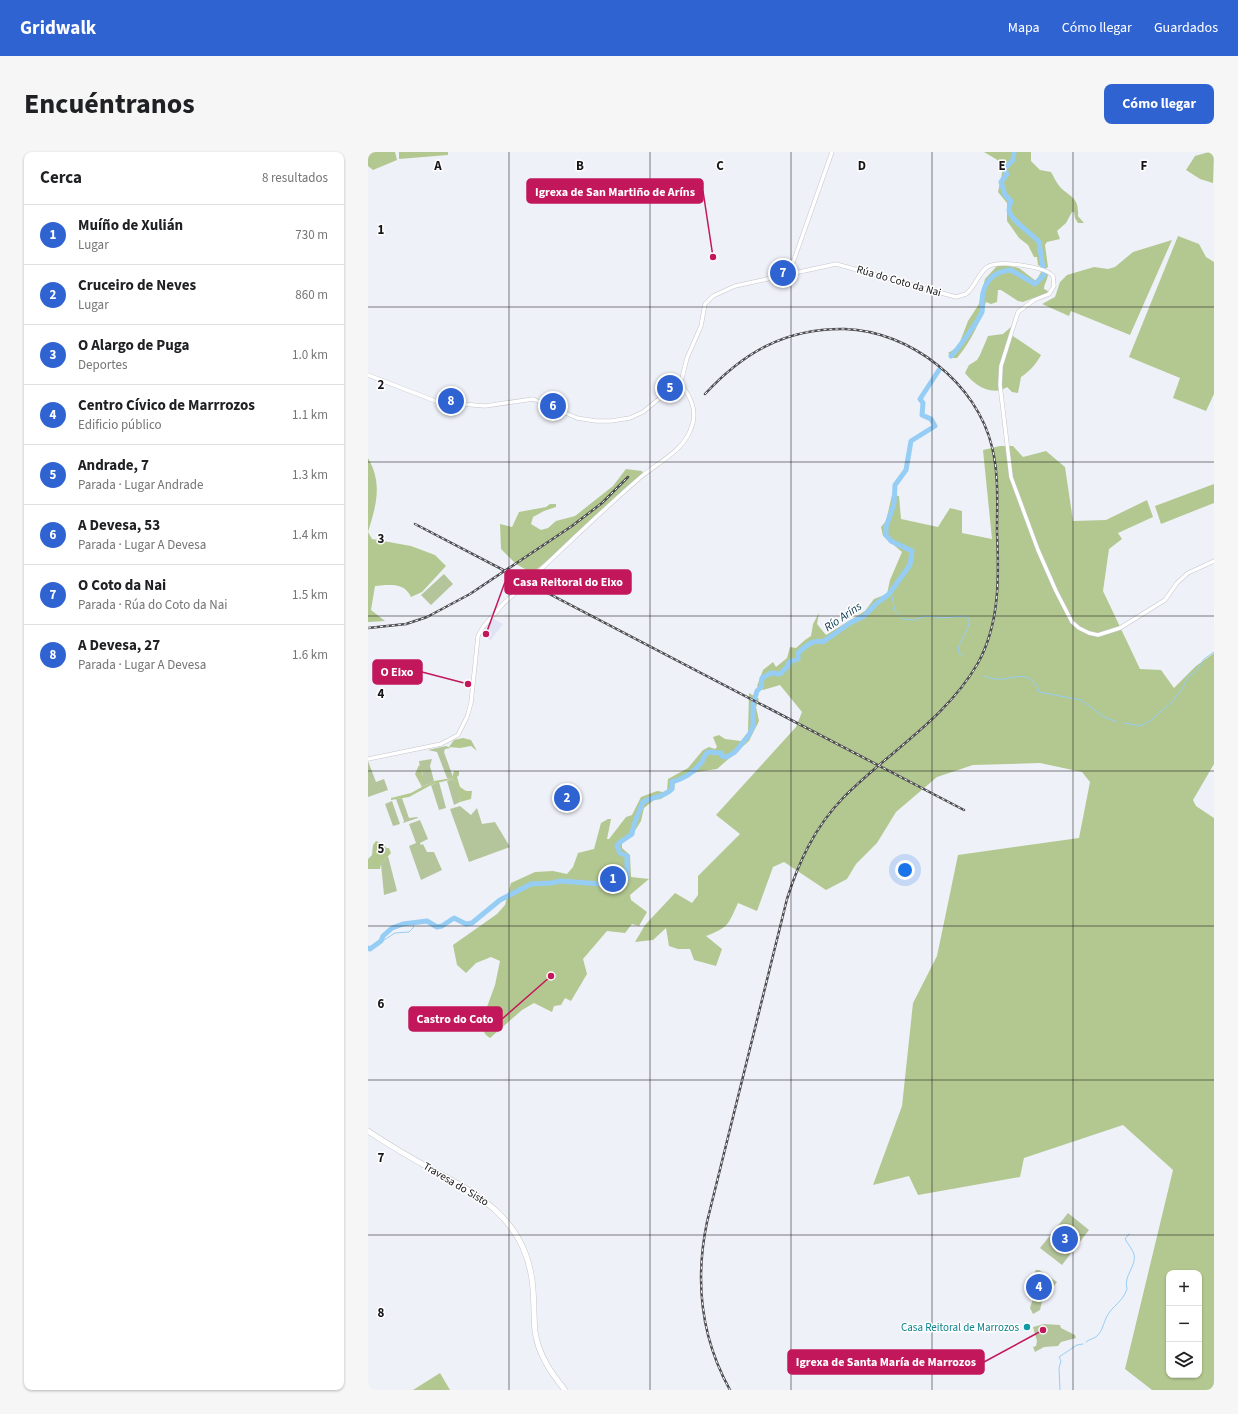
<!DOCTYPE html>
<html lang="es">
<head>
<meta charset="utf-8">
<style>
  :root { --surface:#fff; --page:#f6f6f6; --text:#202124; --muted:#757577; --line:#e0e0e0; --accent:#3063d2 }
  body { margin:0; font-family:"Source Sans 3",sans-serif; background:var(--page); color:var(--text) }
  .controls { position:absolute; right:12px; bottom:12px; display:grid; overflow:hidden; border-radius:8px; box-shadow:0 1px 3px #0004 }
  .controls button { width:36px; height:36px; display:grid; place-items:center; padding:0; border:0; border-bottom:1px solid var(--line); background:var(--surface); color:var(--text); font:20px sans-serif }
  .you { position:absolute; left:537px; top:718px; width:14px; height:14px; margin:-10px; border:3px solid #fff; border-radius:50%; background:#1a73e8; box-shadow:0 0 0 6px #1a73e833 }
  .badge { display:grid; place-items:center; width:26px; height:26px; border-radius:50%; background:var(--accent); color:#fff; font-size:13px; font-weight:700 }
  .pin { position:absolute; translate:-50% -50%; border:2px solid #fff; box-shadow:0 1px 4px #0006 }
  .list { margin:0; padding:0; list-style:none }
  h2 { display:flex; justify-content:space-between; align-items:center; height:52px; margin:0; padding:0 16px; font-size:17px }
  h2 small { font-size:13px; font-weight:400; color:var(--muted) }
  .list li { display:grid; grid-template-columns:26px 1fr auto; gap:12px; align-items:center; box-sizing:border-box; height:60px; padding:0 16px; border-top:1px solid var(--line) }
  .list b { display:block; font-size:15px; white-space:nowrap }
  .list p { margin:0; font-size:13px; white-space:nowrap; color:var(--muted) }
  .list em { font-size:13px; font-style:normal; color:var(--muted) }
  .icon { flex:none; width:22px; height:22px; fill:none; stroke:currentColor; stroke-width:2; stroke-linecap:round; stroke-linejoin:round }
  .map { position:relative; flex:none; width:846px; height:1238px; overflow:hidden; border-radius:8px }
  header { display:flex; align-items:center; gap:24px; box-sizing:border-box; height:56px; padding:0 20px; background:var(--accent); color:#fff }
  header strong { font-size:19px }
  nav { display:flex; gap:22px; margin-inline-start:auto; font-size:14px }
  .intro { display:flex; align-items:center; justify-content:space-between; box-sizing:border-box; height:96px; padding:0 24px }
  h1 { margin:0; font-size:28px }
  .button { padding:10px 18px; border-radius:8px; background:var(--accent); color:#fff; font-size:14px; font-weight:700 }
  main { display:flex; gap:24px; padding:0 24px }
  aside { flex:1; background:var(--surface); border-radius:8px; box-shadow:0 1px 3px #0004 }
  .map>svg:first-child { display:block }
</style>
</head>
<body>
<header>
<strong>Gridwalk</strong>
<nav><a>Mapa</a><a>Cómo llegar</a><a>Guardados</a></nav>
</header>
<div class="intro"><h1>Encuéntranos</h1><a class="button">Cómo llegar</a></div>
<main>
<aside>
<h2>Cerca<small>8 resultados</small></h2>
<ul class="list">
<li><span class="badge">1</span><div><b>Muíño de Xulián</b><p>Lugar</p></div><em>730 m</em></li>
<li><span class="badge">2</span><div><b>Cruceiro de Neves</b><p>Lugar</p></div><em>860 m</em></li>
<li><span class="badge">3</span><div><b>O Alargo de Puga</b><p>Deportes</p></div><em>1.0 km</em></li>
<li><span class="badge">4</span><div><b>Centro Cívico de Marrrozos</b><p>Edificio público</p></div><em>1.1 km</em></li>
<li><span class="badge">5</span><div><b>Andrade, 7</b><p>Parada · Lugar Andrade</p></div><em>1.3 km</em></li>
<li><span class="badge">6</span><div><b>A Devesa, 53</b><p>Parada · Lugar A Devesa</p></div><em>1.4 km</em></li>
<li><span class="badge">7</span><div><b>O Coto da Nai</b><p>Parada · Rúa do Coto da Nai</p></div><em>1.5 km</em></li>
<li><span class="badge">8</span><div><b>A Devesa, 27</b><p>Parada · Lugar A Devesa</p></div><em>1.6 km</em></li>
</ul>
</aside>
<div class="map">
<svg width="846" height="1238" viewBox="0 0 846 1238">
  <rect width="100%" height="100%" fill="#eff1f8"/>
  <!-- built -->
  <path fill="#e0e3f2" d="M124,466L135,472L123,488L112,482Z"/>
  <!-- green -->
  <path fill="#b5c59b" d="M76,422L85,432L63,453L53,443Z
    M78,594L83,596L77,597L76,600L85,625L82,627L79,626L69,600L60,598Z
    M64,607L62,614L66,629L56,634L53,631L55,619L52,616L51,609Z
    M0,609L8,630L16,627L20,638L0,645Z
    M85,627L90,637L92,650L86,653L79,629Z
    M71,630L78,656L71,658L63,633Z
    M34,646L41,666L49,665L50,666L35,671L36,669L28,647Z
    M24,649L32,672L25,674L17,652Z
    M92,654L103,663L109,656L114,672L127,670L142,695L101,710L82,657Z
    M52,668L60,687L52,691L53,693L55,692L59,700H66L74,718L53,728L41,694L48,691L41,672Z
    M20,704L29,739L16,743L13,712Z
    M700,1061L721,1078L694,1113L672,1096Z
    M668,1118H671L689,1130L674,1150L672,1158L665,1162L662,1156L667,1140L663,1127Z
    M676,1172L692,1173L693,1176L707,1183L708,1186L693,1190L690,1194L676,1195L667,1200L665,1195L668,1194L669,1189L665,1175Z"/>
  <!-- forest -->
  <path fill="#b3c890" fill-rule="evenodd" d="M0,0H27L29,8L5,18L0,14Z
    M31,0H80V3L31,7Z
    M616,0H663V9L672,18L683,20C686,25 689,32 693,36C704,46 711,46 710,64L716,71H710L707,66L706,60H704L698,71L689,79L692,87L679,90L677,93L680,115L677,117L670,113L669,105H666L660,93L651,86L639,69V51L630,40L636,12Z
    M841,0L846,2L845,31L832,27L818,18L827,4Z
    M810,84L831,92L838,105L846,110V242L838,259L805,246L812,226L761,205Z
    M804,88L762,183L703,159L701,164L674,152L687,145L692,130L699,123L726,115L740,117L747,115L765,100Z
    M636,113L651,116L668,129L673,120L680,121C680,128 676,131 676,137L680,139L679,141L655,150L650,149L633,138H630L629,150L623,152L618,150C613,169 602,191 589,206H585L580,201L590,195L600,169L611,152L617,127L629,114Z
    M643,175L645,178V184L673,203C669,211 661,220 653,225L650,241L644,240L639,235C624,245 606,233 597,221L601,213L609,208L612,203L620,184L635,182Z
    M632,294H645L655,305L678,299L697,315L705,369L738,368L779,348L785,365L750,381L754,387L741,397L735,439L772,517L793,518L806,536L828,514L846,501V612L825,648L828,654L846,666V1238H784L757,1217L805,1018L755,973L656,1006L652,1025L550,1043L541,1024L505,1033L534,954L545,851L569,804L590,703L711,686L722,630L714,620L672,611L605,613L569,625L528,660L509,691L488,712L479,727L458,738L416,710L405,715L389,759L370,751C360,773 361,775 338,784L354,797L348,814L326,808L322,797H310L301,794L298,776L285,788L267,790L277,773L307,741L324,751L330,743V724L372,682L348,663L428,575L434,560L412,533L395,538L389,534L395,518L405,510L408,515L419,506L422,495L428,496L437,488L443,484L445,472L451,461L449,472L458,483L497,459L506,447L519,442L522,428L534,400L515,384L513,375L518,369L524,343L531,344L533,367L570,375L582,356L594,359V381L624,387L615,298ZM801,1121H831V1223H801Z
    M0,306C15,332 8,354 0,380L4,387L43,394L67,403L78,414L54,440L43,445C36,430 22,433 7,434L3,458L17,469L0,470Z
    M258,317L274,319L275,321L185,404L164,421L148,412L133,397L132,372L144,375L151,360L178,355L182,352H188V355L176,359L165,365L163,372L173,378L180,376L188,369L207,364L245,334Z
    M846,332V351L793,372L787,354Z
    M381,541L391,547L388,555L391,569L381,589L349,617L329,620L307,631L306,638L293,647L286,648L276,656L273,669L265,682L254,691V696L262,703L263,725L281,727L262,743L263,748L279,760L271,774L264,772L257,781L239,779L215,807L219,822L203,849L197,846L193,853L186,854L184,860L166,851L154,858L122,886L118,883L112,874L127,833L132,809L123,805L108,811L98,821L89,813L85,793L129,762L137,753L143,731L167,720L185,719L199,722L205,715L210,701L226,697L233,671L240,667H243L239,687H241L258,665L264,663L273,645L289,639L295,640L299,638L300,627L320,616L335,598L341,595L347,597L349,595L345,585L351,583L357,587L373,589L380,580Z
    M95,586L103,588L109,599L103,594L92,596L81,595L86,588Z
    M51,613L55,619L54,623L56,625L53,631L56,634L66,629L84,626L86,619H91V623L89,625L92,635L98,639H104L103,647L92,650L89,637L85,627L65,632L41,645L23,648V646L43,641L54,635L47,622Z
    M8,689L16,692L18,696H21L23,701L13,712L12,717H0V707L4,703L5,693Z
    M72,1221L82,1238H45Z"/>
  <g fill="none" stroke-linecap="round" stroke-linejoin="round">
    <!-- stream -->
    <path stroke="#96cdf4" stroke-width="1" d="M521,442L523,444
      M524,444L527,459L535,467L545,468L558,464L575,466L596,464L601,467C603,478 590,487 590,500L596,504
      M616,524C637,534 652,516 666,530L665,531L669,533L671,540L713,548L736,565L749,570
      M756,571L772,574L782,569L804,550L814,537L820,525L828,519L836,507L846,500
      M2,797L27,781L41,780L45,776L46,770
      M718,1190C721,1187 726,1187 729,1184C735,1178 735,1172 739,1164C745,1153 754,1151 759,1137C755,1124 769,1114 766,1102C764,1097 760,1092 757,1087L761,1082
      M692,1238L691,1216L693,1209L691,1205L709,1193L715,1192"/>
    <!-- river -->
    <path stroke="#96cdf4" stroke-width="5" d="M583,204C591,196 610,169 614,160C615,155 614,153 614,148C615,130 626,119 643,118L667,132L676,123L671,90C665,83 643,68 641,59C641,56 642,52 643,49L637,43L633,30L639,22L636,17L645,8L646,0
      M0,796L2,797L13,789L15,784L24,776L35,772L59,769L69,775L74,774L86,766L98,772L104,771L132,748L163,732L183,731L193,729L246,733L259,727V704L252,701L249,694L251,691L264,682C265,672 271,660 275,650C286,644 295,646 304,637V630C315,627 326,620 333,611C336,607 336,603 340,600L353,601L354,604L359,605L367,600L381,583L385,574V552L389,539L393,535L394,526L403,521L412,522L420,514L421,510L430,507V501C438,494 445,487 455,490L482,471L496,464L509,451L521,442L542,413L544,399L523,389L518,383V375L526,352L527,333L538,318L543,289L567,274L563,267L554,263L555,251L552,247L571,218"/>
    <!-- tertiary casing -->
    <g stroke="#c4c6cd" stroke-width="4.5">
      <path id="tertiary" d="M421,122L464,0
        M0,223L70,250L117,254L165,247L209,266L228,269H243L262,266L275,260L309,232L314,226L319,206L333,174L337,152L345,144L367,134L468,112L588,145L598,142C607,135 610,122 619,115C631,108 676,114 685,124L686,134L681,142L666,148L650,160L633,214L632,233L643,325L670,398L688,439L704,470L711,476L721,481L730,483L752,476L797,448L809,431L820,421L846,409
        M0,607L73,592L90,583L99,565L103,551L110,484L115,475L135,452C182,410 226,365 274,324C290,311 314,299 322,279C331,260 323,245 311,229"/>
    </g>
    <!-- trunk casing -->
    <g stroke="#c4c6cd" stroke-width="6">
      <path id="trunk" d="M0,979C21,993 43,1006 65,1018C111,1043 153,1066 163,1122C167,1141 165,1160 167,1179C170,1202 183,1221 197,1238"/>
    </g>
    <!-- tertiary -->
    <use href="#tertiary" stroke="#fff" stroke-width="3.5"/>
    <!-- trunk -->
    <use href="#trunk" stroke="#fff" stroke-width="5"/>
    <!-- rail casing -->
    <g stroke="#4e4e52" stroke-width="2.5">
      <path id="rail" d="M337,242C376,200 418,176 477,177C542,179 609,231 624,295C631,323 629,352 629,380C631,424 632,471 610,511C578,567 519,601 475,646C447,675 431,709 419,747L339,1070C327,1128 333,1186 362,1238
        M47,372L596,658
        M0,476L38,472L59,465L102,442L204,374L234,351L260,325"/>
    </g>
    <!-- rail -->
    <use href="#rail" stroke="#fff" stroke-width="1" stroke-dasharray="3" stroke-linecap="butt"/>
  </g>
  <!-- grid -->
  <path fill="none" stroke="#161619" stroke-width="1" stroke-opacity="0.55" d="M141,0V1238M282,0V1238M423,0V1238M564,0V1238M705,0V1238M0,155H846M0,310H846M0,464H846M0,619H846M0,774H846M0,928H846M0,1083H846"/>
  <!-- markers -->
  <circle fill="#0f9aa8" stroke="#fff" stroke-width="1.5" cx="659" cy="1175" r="4"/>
  <g text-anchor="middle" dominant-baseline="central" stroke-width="3" stroke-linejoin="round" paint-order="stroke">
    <!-- street labels -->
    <g font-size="11" fill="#161619" stroke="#fff">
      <text transform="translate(531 129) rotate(16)">Rúa do Coto da Nai</text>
      <text transform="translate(88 1032) rotate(31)">Travesa do Sisto</text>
    </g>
    <!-- culture labels -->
    <g font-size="11" fill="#0d838f" stroke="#fff" text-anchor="end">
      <text x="651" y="1175">Casa Reitoral de Marrozos</text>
    </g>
    <!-- water labels -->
    <g font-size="12" font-style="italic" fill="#07354f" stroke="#fff">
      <text transform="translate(475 465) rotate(-34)">Río Aríns</text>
    </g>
  </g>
  <g font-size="13" text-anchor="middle" font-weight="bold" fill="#161619" stroke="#fff" stroke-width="3" stroke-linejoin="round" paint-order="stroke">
    <text x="70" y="18">A</text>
    <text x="212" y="18">B</text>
    <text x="352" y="18">C</text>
    <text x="494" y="18">D</text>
    <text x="634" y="18">E</text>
    <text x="776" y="18">F</text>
    <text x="13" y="82">1</text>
    <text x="13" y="237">2</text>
    <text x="13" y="391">3</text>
    <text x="13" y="546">4</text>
    <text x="13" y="701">5</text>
    <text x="13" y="856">6</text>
    <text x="13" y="1010">7</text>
    <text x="13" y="1165">8</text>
  </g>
  <!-- callouts -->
  <path fill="none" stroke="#c2185b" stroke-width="1.5" d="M345 105L335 39M118 482L137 430M100 532L54 520M183 824L134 867M675 1178L616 1210"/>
  <g fill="#c2185b" stroke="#fff" stroke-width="1.5">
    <circle cx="345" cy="105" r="4"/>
    <circle cx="118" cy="482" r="4"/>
    <circle cx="100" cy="532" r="4"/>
    <circle cx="183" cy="824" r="4"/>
    <circle cx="675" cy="1178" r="4"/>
  </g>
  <g fill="#c2185b" stroke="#c2185b" stroke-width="1.5">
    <rect x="159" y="27" width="176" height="24" rx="4"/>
    <rect x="137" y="418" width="126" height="24" rx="4"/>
    <rect x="5" y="508" width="49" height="24" rx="4"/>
    <rect x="41" y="855" width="93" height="24" rx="4"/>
    <rect x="420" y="1198" width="196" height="24" rx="4"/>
  </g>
  <g font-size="12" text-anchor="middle" font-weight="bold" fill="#fff">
    <text x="247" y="44">Igrexa de San Martiño de Aríns</text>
    <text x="200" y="434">Casa Reitoral do Eixo</text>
    <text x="29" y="524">O Eixo</text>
    <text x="87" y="871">Castro do Coto</text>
    <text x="518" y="1214">Igrexa de Santa María de Marrozos</text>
  </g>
</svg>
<div class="controls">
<button>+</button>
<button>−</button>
<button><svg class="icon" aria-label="layers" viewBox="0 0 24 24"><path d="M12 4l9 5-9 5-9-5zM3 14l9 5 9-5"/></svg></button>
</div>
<div class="you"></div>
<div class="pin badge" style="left:245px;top:727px">1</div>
<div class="pin badge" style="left:199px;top:646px">2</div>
<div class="pin badge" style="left:697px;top:1087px">3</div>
<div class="pin badge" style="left:671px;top:1135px">4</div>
<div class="pin badge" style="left:302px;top:236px">5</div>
<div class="pin badge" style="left:185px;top:254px">6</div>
<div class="pin badge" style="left:415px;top:121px">7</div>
<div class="pin badge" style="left:83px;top:249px">8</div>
</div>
</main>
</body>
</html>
